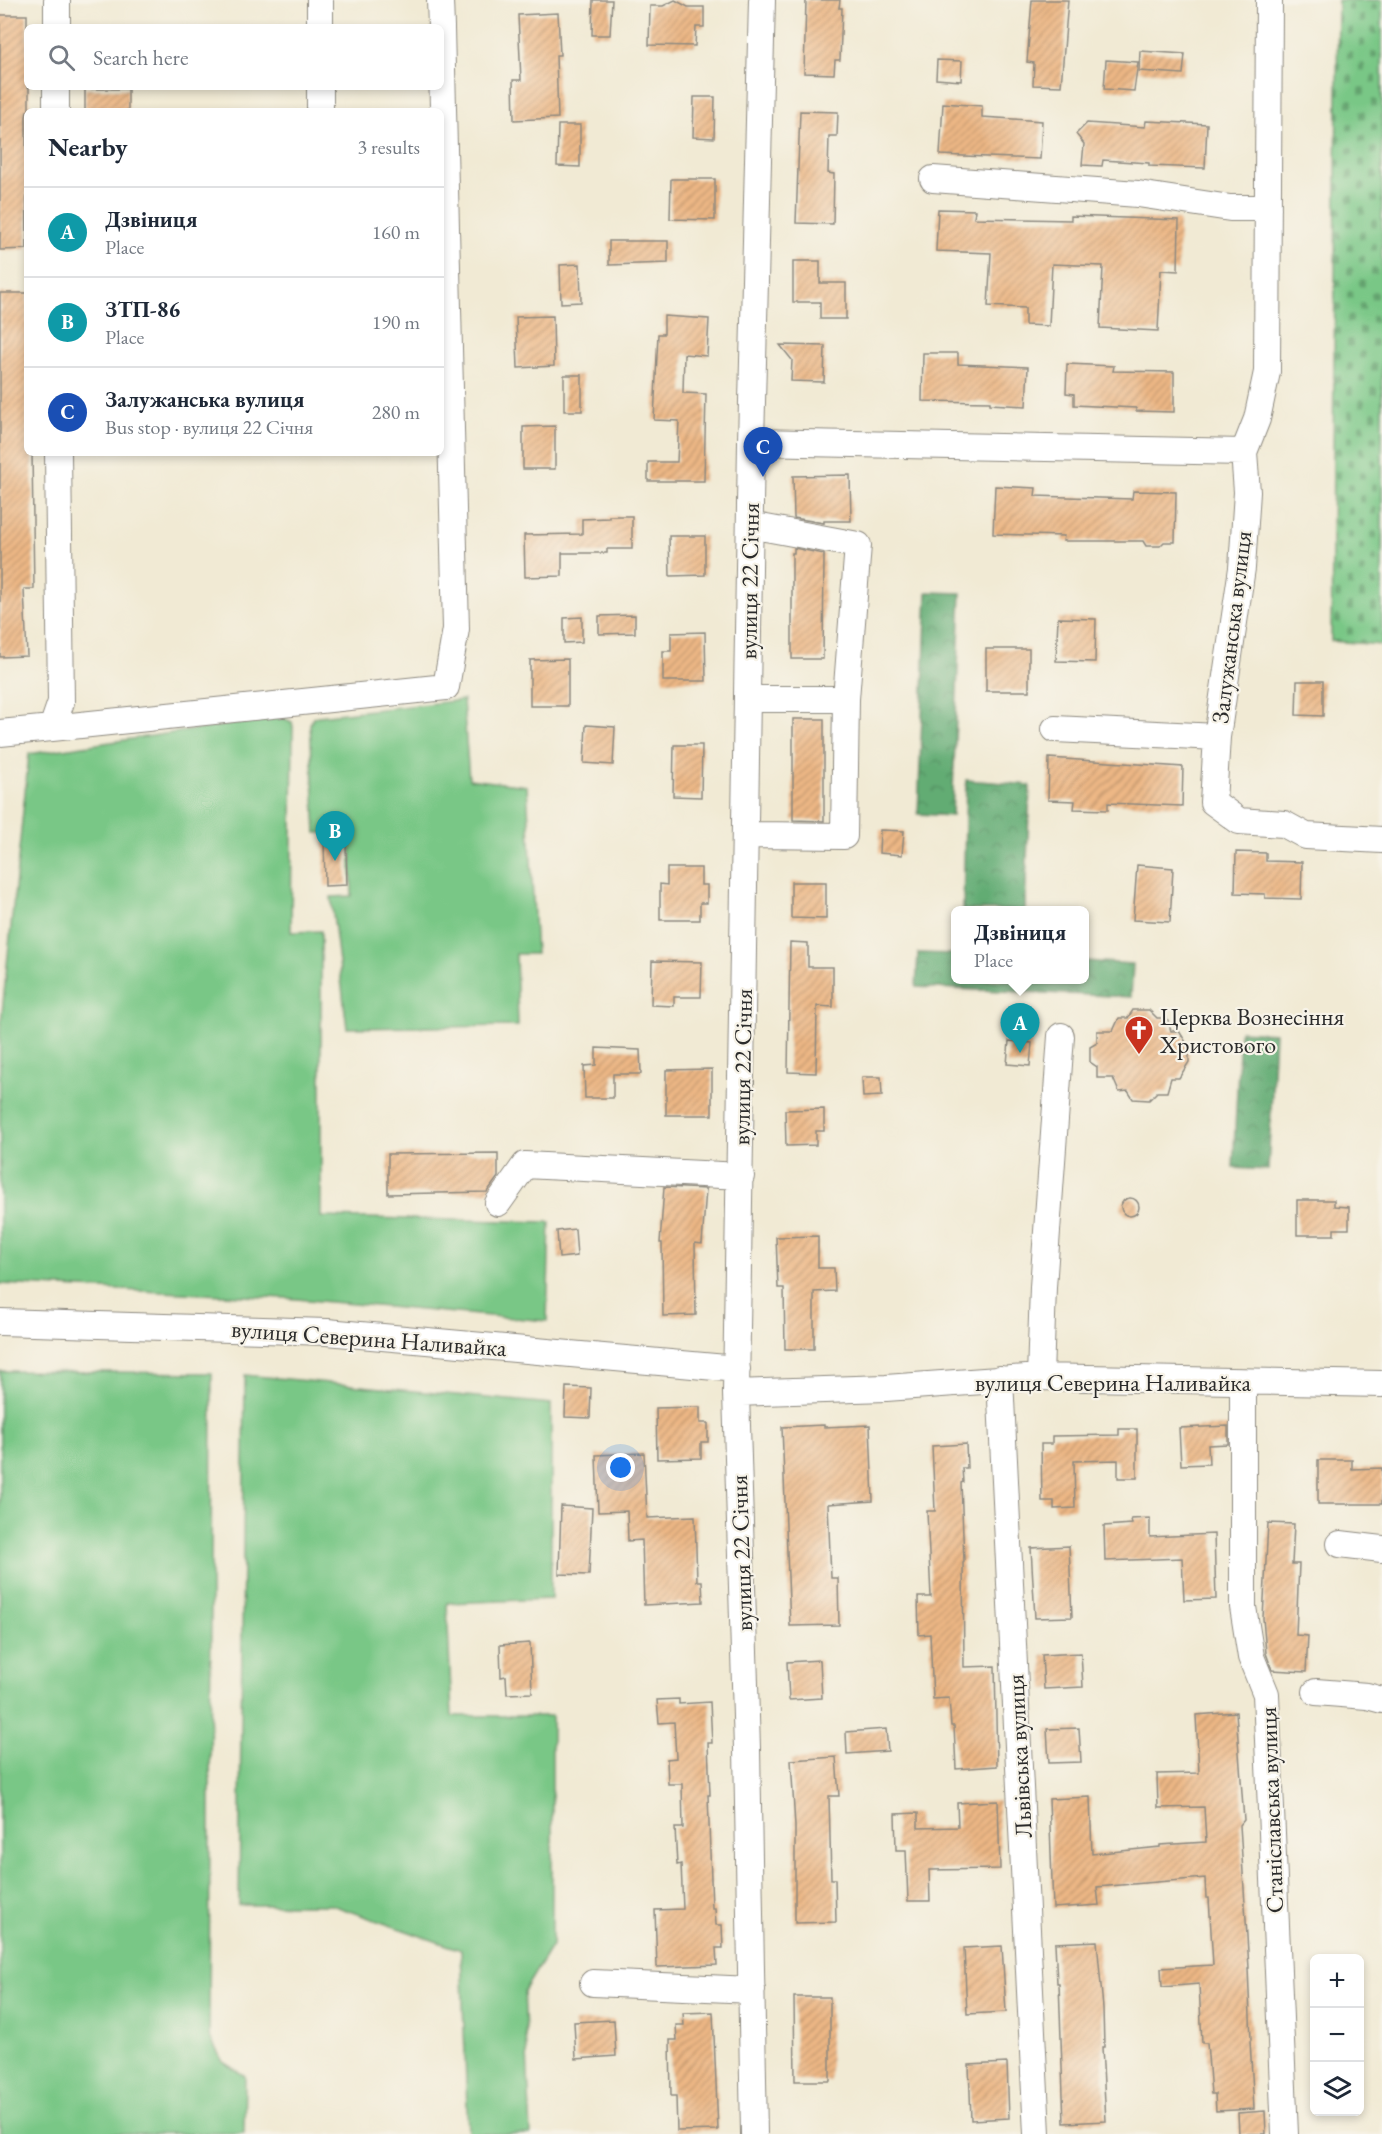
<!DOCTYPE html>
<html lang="en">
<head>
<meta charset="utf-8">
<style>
  :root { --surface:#fff; --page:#f2f2f3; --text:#1f2937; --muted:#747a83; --line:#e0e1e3; --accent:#c8321e }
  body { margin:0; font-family:"EB Garamond",serif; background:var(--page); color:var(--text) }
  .controls { position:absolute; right:18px; bottom:18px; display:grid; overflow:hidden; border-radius:9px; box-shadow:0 3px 9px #0003 }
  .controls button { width:54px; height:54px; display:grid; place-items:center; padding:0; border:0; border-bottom:2px solid var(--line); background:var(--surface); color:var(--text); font:30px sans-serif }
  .you { position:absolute; left:621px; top:1468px; width:21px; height:21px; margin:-15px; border:4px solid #fff; border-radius:50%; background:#1a73e8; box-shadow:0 0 0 9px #1a73e833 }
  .badge { display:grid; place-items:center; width:39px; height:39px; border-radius:50%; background:var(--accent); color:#fff; font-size:20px; font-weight:700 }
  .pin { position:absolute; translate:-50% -50px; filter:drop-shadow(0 2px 3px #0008) }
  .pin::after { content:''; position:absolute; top:32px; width:21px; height:18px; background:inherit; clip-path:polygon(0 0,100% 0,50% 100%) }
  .popup { position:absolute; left:951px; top:906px; width:138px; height:78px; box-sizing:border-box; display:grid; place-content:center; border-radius:9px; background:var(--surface); filter:drop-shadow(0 2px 4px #0005); font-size:20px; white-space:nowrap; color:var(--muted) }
  .popup b { font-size:22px; color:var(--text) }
  .popup::after { content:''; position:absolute; left:50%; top:100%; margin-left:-12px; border:12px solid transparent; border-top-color:var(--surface) }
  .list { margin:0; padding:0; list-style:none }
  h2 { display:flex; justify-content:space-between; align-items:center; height:78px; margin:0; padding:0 24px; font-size:26px }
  h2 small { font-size:20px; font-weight:400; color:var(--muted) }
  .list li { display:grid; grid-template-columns:39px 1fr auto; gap:18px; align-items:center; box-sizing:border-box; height:90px; padding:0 24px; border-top:2px solid var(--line) }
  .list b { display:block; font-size:22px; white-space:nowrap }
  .list p { margin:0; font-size:20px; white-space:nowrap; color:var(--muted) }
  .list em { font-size:20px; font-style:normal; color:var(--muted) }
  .icon { flex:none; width:33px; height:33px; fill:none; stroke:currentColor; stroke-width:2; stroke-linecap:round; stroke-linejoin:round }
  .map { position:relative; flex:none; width:1382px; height:2134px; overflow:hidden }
  .search { position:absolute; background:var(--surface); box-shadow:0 3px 9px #0003; left:24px; top:24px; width:420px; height:66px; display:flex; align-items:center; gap:15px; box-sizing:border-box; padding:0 21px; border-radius:9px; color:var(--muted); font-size:22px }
  .panel { position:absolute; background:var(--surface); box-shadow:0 3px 9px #0003; left:24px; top:108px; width:420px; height:348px; border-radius:9px }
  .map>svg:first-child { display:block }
</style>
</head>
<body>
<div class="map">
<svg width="1382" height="2134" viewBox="0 0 1382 2134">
  <defs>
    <pattern id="forest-crowns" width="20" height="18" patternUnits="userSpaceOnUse" patternTransform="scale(1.5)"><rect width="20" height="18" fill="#62ac73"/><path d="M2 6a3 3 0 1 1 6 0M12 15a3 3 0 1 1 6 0" fill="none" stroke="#518c5f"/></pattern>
    <pattern id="cemetery-stones" width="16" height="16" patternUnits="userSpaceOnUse" patternTransform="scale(1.5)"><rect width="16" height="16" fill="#79c786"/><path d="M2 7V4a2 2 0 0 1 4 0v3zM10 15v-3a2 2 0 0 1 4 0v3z" fill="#63a26e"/></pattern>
    <pattern id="building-hatch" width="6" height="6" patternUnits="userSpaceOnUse" patternTransform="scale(1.5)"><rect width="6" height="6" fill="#edb785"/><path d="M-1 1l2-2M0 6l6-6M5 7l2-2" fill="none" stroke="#c0956d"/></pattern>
  </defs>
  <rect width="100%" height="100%" fill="#f7f3e8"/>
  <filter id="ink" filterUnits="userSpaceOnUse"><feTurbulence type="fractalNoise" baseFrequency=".0167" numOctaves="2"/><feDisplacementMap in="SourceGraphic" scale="12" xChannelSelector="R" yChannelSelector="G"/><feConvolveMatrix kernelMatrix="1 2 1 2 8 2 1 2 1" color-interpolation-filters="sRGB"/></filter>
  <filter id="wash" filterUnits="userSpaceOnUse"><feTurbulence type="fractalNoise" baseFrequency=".008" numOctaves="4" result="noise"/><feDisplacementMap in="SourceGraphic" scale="24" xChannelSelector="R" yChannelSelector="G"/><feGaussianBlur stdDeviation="1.35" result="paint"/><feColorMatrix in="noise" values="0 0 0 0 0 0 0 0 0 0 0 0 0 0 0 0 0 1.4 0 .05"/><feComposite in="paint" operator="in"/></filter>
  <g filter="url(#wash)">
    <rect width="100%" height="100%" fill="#f1ead4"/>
    <!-- green -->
    <path fill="#79c786" stroke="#527958" stroke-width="1.5" d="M463,700L469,779L527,786L536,954H516L518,1026L347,1028L331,897L352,896L350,832L316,833L310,724L313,718L318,716Z
      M281,717L292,722L293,727L291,932L321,931V1217L550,1222L547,1321L285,1298L0,1284V1032L29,754Z
      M0,1371L212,1373L209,2036L223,2062L245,2076L244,2133L0,2134Z
      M245,1375L551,1404V1599L447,1603L452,1716H552V1945L524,1991L531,2134H468L461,1950L332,1905H239Z"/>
    <!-- forest -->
    <path fill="url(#forest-crowns)" stroke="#466c4f" stroke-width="1.5" d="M927,592L961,593L952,816L918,814Z
      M966,780L1030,785L1025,910H963Z
      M918,953L955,954L956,980H1084L1085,961L1133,964L1131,997L916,987Z
      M1240,1031L1275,1033L1268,1170L1233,1168Z"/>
    <!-- cemetery -->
    <path fill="url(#cemetery-stones)" stroke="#527958" stroke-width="1.5" d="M1338,0H1382V645L1331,641Z"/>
    <g id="blocks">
      <!-- building -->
      <path fill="url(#building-hatch)" d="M593,0H612L610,35H592Z
        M675,0L688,7H704V27H696L695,46L649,45L650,6H663Z
        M806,0H840L839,8H842L840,60H835L834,74L804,73Z
        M1032,0H1068L1061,86L1033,85L1034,63L1027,62Z
        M558,13L560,55H556L558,118L514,120L513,80H521L518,15Z
        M0,15H27V87H29V111H27L26,117L27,249L0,250Z
        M1140,51L1185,54L1183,74L1139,71Z
        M937,60L962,61L961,81L936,79Z
        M1106,60L1138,62L1134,91L1104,89Z
        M85,89H128V111H85Z
        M694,97H715L714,138L693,137Z
        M943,103L982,106V117L1042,121L1040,159L940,155Z
        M800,111L838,112L837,136H829L828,173L834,174L833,224L796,223Z
        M1146,121L1207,124L1205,168L1149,166V163L1103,160L1102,166L1082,165L1084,144L1076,134L1087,123L1145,127Z
        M558,125H580V167L557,166Z
        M671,179H715V220L670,219Z
        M938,209L975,210L974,218L1071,220V216L1179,220L1178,271L1161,270L1158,331L1100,328L1103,266L1052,264L1049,326L1025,325V308L988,306L991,253L936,251Z
        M609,241H668V263L609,265Z
        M793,261H820V283H846V319H820V302H793Z
        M580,264L581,302L561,303L560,265Z
        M0,293H27V453H32L34,589H24L27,656L0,657Z
        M553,316L554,366L518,368L516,317Z
        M664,316L709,319L707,356L684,354L683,393L706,394L704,481H648V462H677L679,421L654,420L658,334H664Z
        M780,345L825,346L824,382L791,381L792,360Z
        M923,353H958V364L1028,367L1026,406L990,404V402L922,401Z
        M1067,364L1114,366L1113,371L1174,372V412L1136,411V408L1074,405V394L1066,393Z
        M564,375H582V411H564Z
        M555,426V469H523V427Z
        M850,475L851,521H824V523L794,518L793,476Z
        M995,486L1036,488L1035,496L1132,499L1133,491L1176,492L1175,542H1164L1160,546H1146L1143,541H1063L1064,536L993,534Z
        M609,516H632V549H607V553H562V576L525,577L524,535L582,534V519L609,518Z
        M669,536H705V575L670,576Z
        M794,548L824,554L823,659H792V553H794Z
        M635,615V633L599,634V616Z
        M582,617V642L564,643V618Z
        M1058,618L1096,619L1095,662L1056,661Z
        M705,632L706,681H663V651H671V633Z
        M986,649H1029V691H986Z
        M568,659V706H530V660Z
        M1297,681H1323V716L1296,715Z
        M793,719H824V821L793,820Z
        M586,725L615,727L613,765L584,763Z
        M674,745H702L701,797L673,796Z
        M1049,758L1183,767L1182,806L1108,803V810L1074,809L1075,801L1048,800Z
        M880,830L904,831L902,855L879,853Z
        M324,837H346L347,885L325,886Z
        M1236,852L1266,853V861L1302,862L1301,899L1265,898V894L1235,893Z
        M1137,865L1173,868L1170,922L1133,920Z
        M667,868H701V885H707V903H700V920H660V884L667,885Z
        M791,882H826V919L791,918Z
        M790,942L808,943V967H833V1007L817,1006L816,1073L788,1072Z
        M652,961L702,962L701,997H674V1006L651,1005Z
        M1133,1010H1149L1157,1018H1167L1171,1031H1179L1189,1047V1062L1179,1078H1171L1167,1092H1157L1149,1100L1133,1099L1128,1091L1119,1092L1113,1078H1097V1067L1090,1062V1047L1097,1043V1031H1113L1119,1018H1128Z
        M1009,1041L1032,1043L1030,1066L1007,1064Z
        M596,1048L640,1050L641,1074H613V1098H585L584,1066L596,1065Z
        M712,1069V1115H666V1070Z
        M862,1077H881L882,1096L863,1097Z
        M824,1109V1131H816V1145L786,1146L785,1110Z
        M498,1153V1177L487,1192L388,1194V1154Z
        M664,1187L706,1189L702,1244L695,1243L696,1315L663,1316L662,1243H660Z
        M1121 1207a9 9 0 1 1 18 0a9 9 0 1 1-18 0Z
        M1297,1200H1334V1206L1349,1207V1229H1334V1235H1297Z
        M575,1229L577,1256L559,1258L557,1231Z
        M818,1236V1268H834L835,1291L814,1292V1349H785L784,1288H778L776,1237Z
        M566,1387L591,1388L590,1418L565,1417Z
        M700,1407V1423H708V1442H701V1458L657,1459L656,1408Z
        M824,1425V1427L870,1425L873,1501L828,1504L831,1578H838L839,1625L790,1626L782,1427Z
        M1228,1426V1444L1208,1445L1209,1464L1181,1465L1179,1428Z
        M1119,1429H1137V1478H1118V1460L1074,1461L1075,1508L1054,1509V1501H1042L1041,1444H1052V1436L1119,1435Z
        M966,1444L967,1468H962L963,1482L961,1483L964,1561L963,1562L964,1667L995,1666L997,1766L956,1769L954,1726H951L949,1698L933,1699L930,1634L919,1635L918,1597H931L927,1511H935L932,1446Z
        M644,1453L647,1518L695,1516L697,1581H702L703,1602L644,1605L642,1540L628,1541L627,1511L598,1512L596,1455Z
        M1318,1460H1352V1469L1382,1468V1504H1318Z
        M561,1506L592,1508L589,1575L559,1574Z
        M1150,1518V1537L1214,1534L1216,1599L1184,1600L1182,1558L1105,1561L1104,1526L1132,1524L1131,1519Z
        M1268,1523L1294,1524L1292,1564H1299L1296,1635L1308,1636L1306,1672L1272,1670L1266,1653L1263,1618Z
        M1069,1546L1072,1617L1035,1618L1031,1548Z
        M530,1643L532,1693L507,1694L506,1676L501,1677L500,1645Z
        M1081,1653L1083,1687L1044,1689L1042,1655Z
        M820,1660L822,1698L789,1700L787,1662Z
        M679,1699V1704L710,1702L712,1743H708L710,1795H708L712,1908H715L716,1925H722L723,1948H716L717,1965L657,1967L655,1910L683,1909L681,1864L677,1865L675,1828H683L682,1784H668L667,1759L676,1758L674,1722L659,1723L657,1700Z
        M1236,1712L1244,1820L1240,1825L1249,1968H1248L1251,2040L1250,2041L1254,2109L1216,2111L1215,2094H1211L1207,2043H1202L1199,1984L1162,1987L1161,1968L1213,1965L1209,1898H1206L1205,1878L1097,1887L1099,1905L1053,1908L1049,1799L1090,1797L1092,1854L1160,1847V1845L1206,1842L1204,1807L1158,1808L1157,1774L1199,1773L1196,1715Z
        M1079,1728L1081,1762L1049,1763L1047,1729Z
        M886,1729L888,1751L847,1754L846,1732Z
        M836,1757L839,1796H829L831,1879H835L836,1922L795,1923V1826L791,1760Z
        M998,1801L1000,1869L929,1870L930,1901H908L906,1850H896L895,1814L918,1813V1828L958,1827L957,1803Z
        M1097,1941L1103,2008L1104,2047H1102L1106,2121L1064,2123L1059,1983H1057L1055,1943Z
        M1002,1946L1006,2012L967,2014L964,1948Z
        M794,1997H830V2081H795Z
        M713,2012L718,2130L677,2131L676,2096H671L670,2040H677L676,2025H684L683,2013Z
        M614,2020L616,2056L576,2059L574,2022Z
        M1007,2063L1009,2118L971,2120L969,2065Z
        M1265,2111L1266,2134H1239L1238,2113Z"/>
    </g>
  </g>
  <g filter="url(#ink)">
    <use href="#blocks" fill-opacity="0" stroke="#8e8a80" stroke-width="1.5"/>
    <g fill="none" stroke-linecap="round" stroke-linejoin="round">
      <!-- minor casing -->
      <g stroke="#8e8a80" stroke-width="28">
        <path id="minor" d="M440,0L441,27
          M57,27V0
          M320,27V0
          M56,111V87
          M320,111V87
          M933,179L1138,194L1230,208H1268
          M751,442L1244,452L1257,419L1267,372L1269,0
          M1244,452L1247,492L1242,568L1217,737L1213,802L1239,821L1284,824L1306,836L1382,840
          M748,699H846
          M52,728L446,687L456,629L441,28
          M1055,729L1217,737
          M0,733L52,728L61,702L58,453
          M746,835L844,836L846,699L858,545L750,525
          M498,1203L525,1165L741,1176
          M0,1322L327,1332L737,1369
          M1040,1377L1043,1287L1061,1036
          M1000,1379L1037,2134
          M1243,1382V1607L1251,1657L1266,1694L1285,2134
          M736,1393L886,1388L1040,1377L1382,1384
          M1340,1544L1382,1549
          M1316,1692L1367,1696L1382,1700
          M593,1983L752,1990
          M754,2134L747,1749L736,1393L751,442L762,0"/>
      </g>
      <!-- minor -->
      <use href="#minor" stroke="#fff" stroke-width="26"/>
    </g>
  </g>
  <!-- icons -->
  <defs>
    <g id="church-pin" transform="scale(1.5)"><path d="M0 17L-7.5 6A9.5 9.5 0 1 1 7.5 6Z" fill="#c8321e" stroke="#f7f3e8"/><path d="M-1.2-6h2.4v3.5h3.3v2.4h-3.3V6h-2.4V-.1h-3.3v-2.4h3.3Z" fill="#fff"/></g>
  </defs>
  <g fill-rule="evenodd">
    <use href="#church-pin" x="1139" y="1030"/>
  </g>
  <g text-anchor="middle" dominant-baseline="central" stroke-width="4.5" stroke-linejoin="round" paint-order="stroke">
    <!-- street labels -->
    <g font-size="24" fill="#2b2b2b" stroke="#f7f3e8">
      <text transform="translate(749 581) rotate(-89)">вулиця 22 Січня</text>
      <text transform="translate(1231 627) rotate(-83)">Залужанська вулиця</text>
      <text transform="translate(742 1067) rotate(-89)">вулиця 22 Січня</text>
      <text transform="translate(369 1338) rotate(4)">вулиця Северина Наливайка</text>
      <text x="1113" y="1382">вулиця Северина Наливайка</text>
      <text transform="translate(741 1553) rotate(-92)">вулиця 22 Січня</text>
      <text transform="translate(1019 1756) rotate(-93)">Львівська вулиця</text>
      <text transform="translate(1271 1810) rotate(-92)">Станіславська вулиця</text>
    </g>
    <!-- poi labels -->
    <g font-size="24" fill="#2b2b2b" stroke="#f7f3e8" text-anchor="start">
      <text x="1160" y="1016">Церква Вознесіння<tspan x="1160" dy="28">Христового</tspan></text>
    </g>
  </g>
</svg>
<div class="controls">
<button>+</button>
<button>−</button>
<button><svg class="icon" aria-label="layers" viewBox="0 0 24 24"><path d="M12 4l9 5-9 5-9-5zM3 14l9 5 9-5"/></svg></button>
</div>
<div class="you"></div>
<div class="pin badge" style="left:1020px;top:1053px;background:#0f9aa8">A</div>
<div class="popup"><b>Дзвіниця</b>Place</div>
<div class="pin badge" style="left:335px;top:861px;background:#0f9aa8">B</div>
<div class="pin badge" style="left:763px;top:477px;background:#1a4fb4">C</div>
<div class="search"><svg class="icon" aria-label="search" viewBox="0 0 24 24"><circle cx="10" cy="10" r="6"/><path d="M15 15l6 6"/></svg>Search here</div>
<section class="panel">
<h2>Nearby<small>3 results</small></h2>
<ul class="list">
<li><span class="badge" style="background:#0f9aa8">A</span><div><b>Дзвіниця</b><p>Place</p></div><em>160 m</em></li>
<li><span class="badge" style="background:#0f9aa8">B</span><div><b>ЗТП-86</b><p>Place</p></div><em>190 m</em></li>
<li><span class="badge" style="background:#1a4fb4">C</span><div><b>Залужанська вулиця</b><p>Bus stop · вулиця 22 Січня</p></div><em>280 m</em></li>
</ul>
</section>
</div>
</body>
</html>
